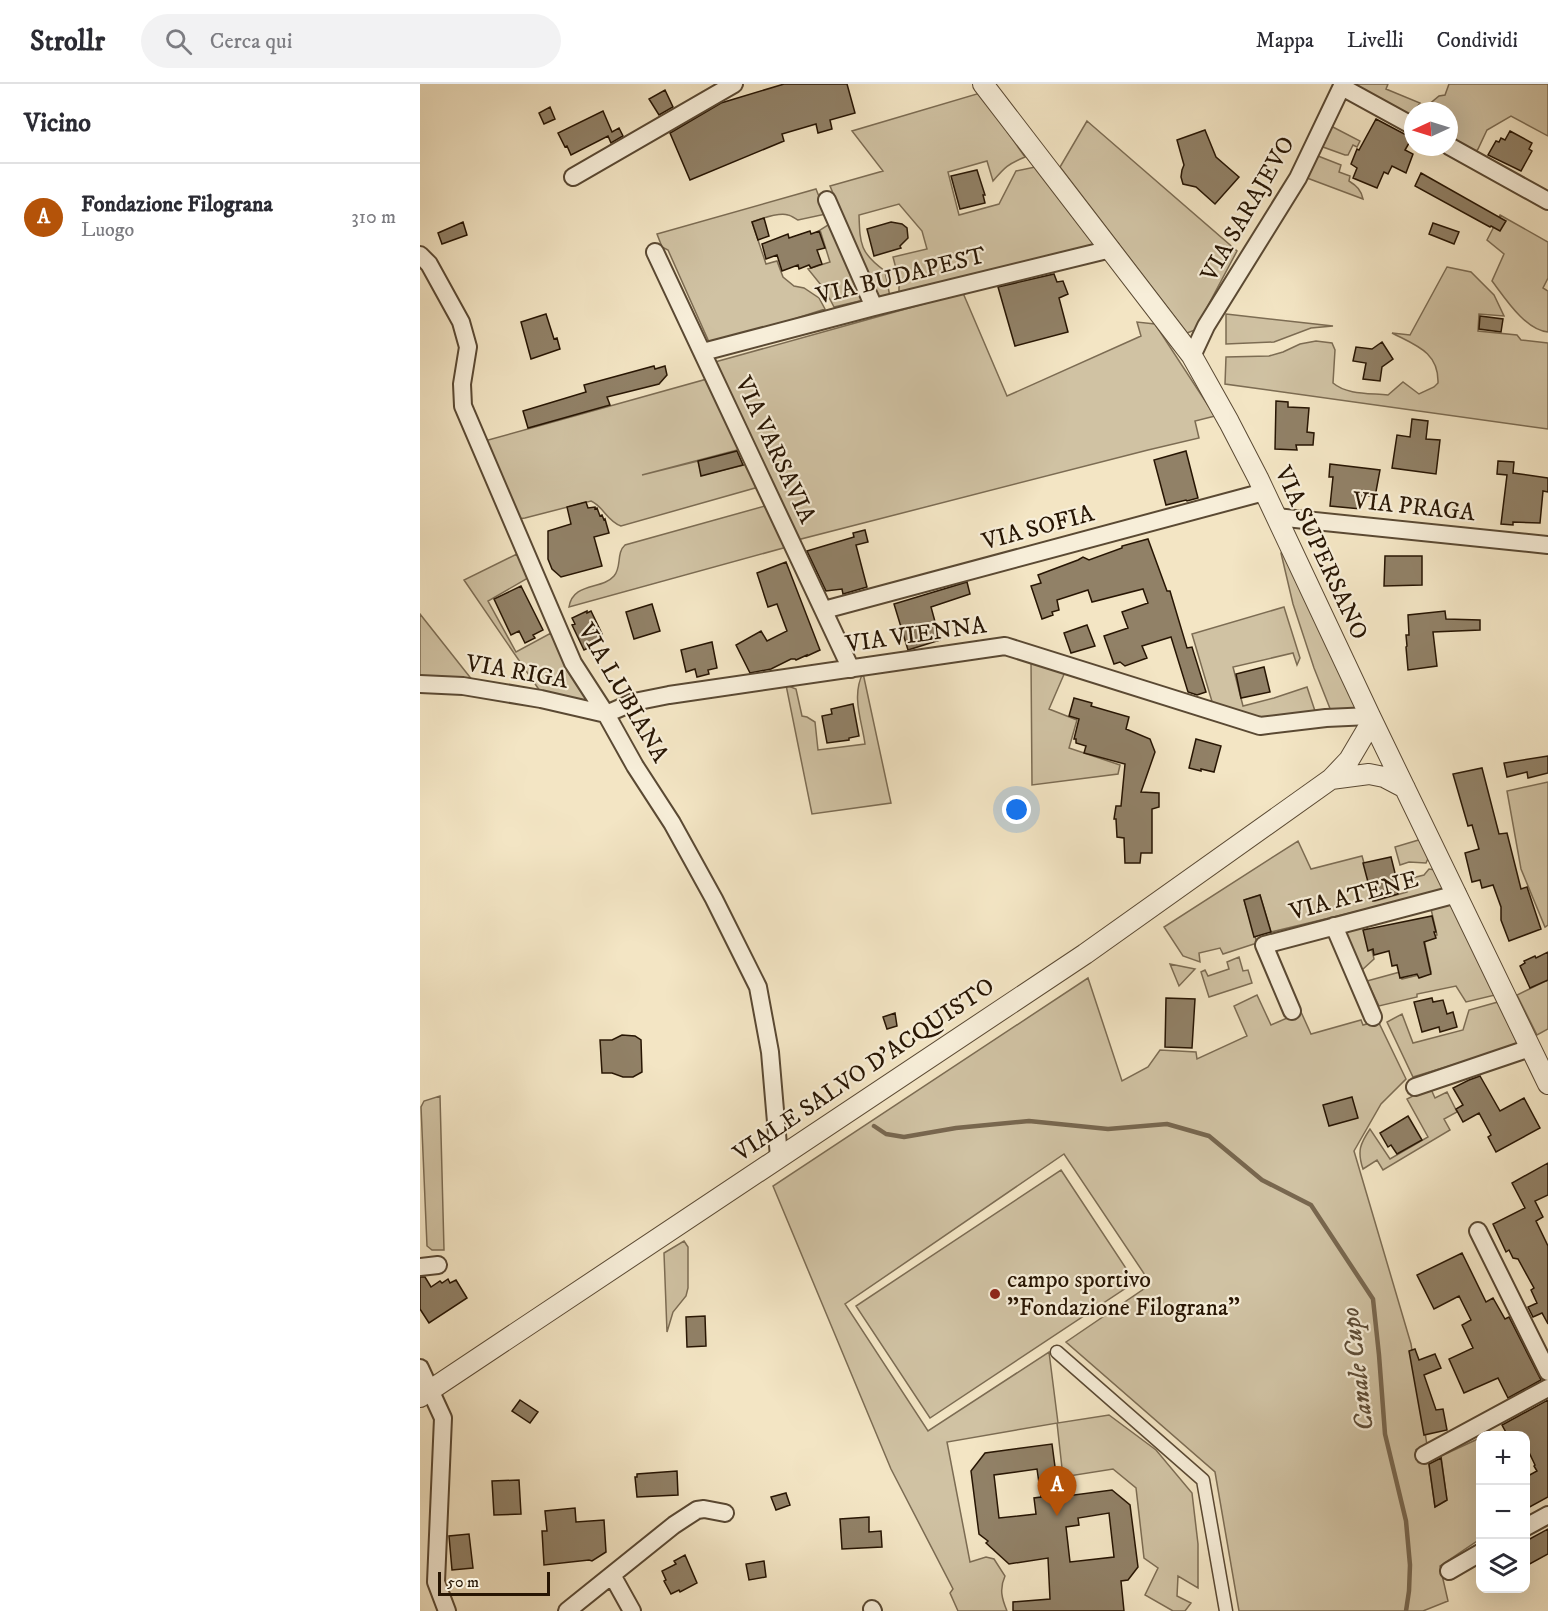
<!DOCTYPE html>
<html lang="it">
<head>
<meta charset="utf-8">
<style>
  :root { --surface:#fff; --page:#f2f2f3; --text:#2b2b33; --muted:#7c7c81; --line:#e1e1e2; --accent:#b45309 }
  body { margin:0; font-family:"IM FELL DW Pica",serif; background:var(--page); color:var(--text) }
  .controls { position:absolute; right:18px; bottom:18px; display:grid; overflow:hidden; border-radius:12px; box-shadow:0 6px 24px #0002 }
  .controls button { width:54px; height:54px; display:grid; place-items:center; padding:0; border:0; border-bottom:2px solid var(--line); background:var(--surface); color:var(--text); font:30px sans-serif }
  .compass { position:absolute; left:984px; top:18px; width:54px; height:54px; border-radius:50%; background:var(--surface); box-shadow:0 6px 24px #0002; rotate:266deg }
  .scale { position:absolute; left:18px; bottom:15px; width:112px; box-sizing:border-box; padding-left:6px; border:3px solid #271503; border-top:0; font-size:16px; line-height:21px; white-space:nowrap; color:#271503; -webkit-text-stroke:4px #f7eed9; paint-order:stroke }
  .you { position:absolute; left:597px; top:726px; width:21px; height:21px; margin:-15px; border:4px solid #fff; border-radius:50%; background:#1a73e8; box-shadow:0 0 0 9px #1a73e833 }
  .badge { display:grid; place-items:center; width:39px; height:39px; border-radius:50%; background:var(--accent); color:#fff; font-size:20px; font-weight:700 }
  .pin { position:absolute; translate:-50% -50px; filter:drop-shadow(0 2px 3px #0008) }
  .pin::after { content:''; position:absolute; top:32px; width:21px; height:18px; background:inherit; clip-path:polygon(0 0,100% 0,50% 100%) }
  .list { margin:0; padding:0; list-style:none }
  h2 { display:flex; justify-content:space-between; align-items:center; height:78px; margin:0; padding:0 24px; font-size:26px }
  h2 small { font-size:20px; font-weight:400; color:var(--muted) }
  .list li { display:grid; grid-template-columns:39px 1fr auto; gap:18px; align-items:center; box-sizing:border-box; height:108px; padding:0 24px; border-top:2px solid var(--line) }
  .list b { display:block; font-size:22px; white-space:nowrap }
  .list p { margin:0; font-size:20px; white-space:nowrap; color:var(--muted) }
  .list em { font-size:20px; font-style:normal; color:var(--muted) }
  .icon { flex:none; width:33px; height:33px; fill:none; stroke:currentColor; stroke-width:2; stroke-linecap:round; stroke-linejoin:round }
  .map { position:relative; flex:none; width:1128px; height:1527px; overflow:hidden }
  header { display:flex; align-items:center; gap:36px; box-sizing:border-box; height:84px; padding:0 30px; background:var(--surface); border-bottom:2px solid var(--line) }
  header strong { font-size:28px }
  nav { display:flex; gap:33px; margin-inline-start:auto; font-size:21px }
  .search { width:420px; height:54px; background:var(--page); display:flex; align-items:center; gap:15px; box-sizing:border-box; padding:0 21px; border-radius:33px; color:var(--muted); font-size:22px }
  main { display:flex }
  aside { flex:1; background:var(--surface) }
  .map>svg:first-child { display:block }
</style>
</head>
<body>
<header>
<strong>Strollr</strong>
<div class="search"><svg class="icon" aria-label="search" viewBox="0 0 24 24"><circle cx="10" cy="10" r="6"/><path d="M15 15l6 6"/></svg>Cerca qui</div>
<nav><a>Mappa</a><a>Livelli</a><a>Condividi</a></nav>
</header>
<main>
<aside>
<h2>Vicino<small></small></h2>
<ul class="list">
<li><span class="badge">A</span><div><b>Fondazione Filograna</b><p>Luogo</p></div><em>310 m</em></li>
</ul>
</aside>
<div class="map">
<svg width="1128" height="1527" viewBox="0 0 1128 1527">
  <rect width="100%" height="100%" fill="#f3e5c4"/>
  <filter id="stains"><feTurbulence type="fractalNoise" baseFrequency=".00333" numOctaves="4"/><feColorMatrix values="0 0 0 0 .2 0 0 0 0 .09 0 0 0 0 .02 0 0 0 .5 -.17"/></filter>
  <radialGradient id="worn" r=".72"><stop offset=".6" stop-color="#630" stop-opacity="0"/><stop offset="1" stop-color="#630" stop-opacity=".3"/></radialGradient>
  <!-- green -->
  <path fill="#d0c2a3" stroke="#7c6c53" stroke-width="1.5" d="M931,0H968L966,5L1000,19L990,32Z
    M1029,0H1128V52L1091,32L1067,46L1058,65L1054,70L1029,57V27H1001L1019,12L1025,11Z
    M560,9L605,73C588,80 585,83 573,97L567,77L528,88L539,131L579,120L596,87L615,83L675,162L479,211V196L473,173L507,165L502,147L479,120L439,131C440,160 440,169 465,187L470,213L458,216L410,102L463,87L432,47Z
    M667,37L817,167L775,246L767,249L640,83Z
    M909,41L940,57L937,63L933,61L928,71H925L903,63L900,60Z
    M898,72L921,81L919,88L930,92L929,97C937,102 941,106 943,115L887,94L893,73Z
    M396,105L406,130L378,136C376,135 370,131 368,131C359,128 340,135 332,138L346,180L357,177L363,193L374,202L384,204L399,214L405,225L371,236L289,258L248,166L242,163L237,150Z
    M1080,131L1128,158V194L1123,204L1128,207V248C1105,246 1085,214 1072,197L1084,170L1067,156Z
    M411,139L444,216L414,223L405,206L388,185L410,178L400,146Z
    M1027,183L1051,188L1074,211L1084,232L1059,230L1058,247L1097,251L1101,256L1128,259V345L805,300L806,273L849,272L863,268L880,260L896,257L912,259L915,266L913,299C927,311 950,309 968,311L983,298L999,310L1014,303L1018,299C1019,268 995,261 972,249L990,251Z
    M543,209L587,312L721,252L717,238L735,240L795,332L775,337L779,354L728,366L377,456L295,278Z
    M806,230L913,242L891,244L854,258L806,260Z
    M287,295L321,365L222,391L278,377L282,391L328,380L338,401L335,404L201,442C187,437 183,422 171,417L105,434L98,435L61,358Z
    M345,422L347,423L367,463L149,523C153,498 182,506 194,492C202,483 196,469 205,461Z
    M864,464L939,627H911L894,584L873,520L861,469Z
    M97,470L108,494L68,517L96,568L131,549L151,590L172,622L122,610L44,496Z
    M864,523L880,574L877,581L873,569L813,583L823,622L854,614L887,603L895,627L845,636L793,621L772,550Z
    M0,530L53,597L0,596Z
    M611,576L645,588L629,625L657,636L649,664L700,681L698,690L612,701Z
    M443,589L471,719L392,730L366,601L376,605L382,632L387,633L395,638L398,666L445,660C442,637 431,612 443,589Z
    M1128,698V841L1125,843L1101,785L1087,707Z
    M1002,755L1010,770L1006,779L989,778L980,781L975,763Z
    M878,757L891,785L942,772L955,817L987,808L984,796L1004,791L1009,785L1016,786L1026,806L851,848L840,811L824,816L837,859L803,870L800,864L779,869L780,878L763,872L744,843Z
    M1034,818L1075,911L1046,918L1036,902L997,910V913L959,922L947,897L980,888L982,895L1011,888L1004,855L1017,851L1011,825Z
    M946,840L954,875L942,886L925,847Z
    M819,873L823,887L828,886L832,899L789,913L781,888L785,886L788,892L809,885L807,878Z
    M750,880L775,885L759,902Z
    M668,894L702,997L728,983L740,966L776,968L777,975L827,952L814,922L837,911L851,941L881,928L891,950L941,936L943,941L958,937L986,995L961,1020L934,1067L991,1260L1007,1361L996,1366L999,1378L1008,1374L1015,1423L1027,1416L1021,1372L1060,1354V1455L1020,1482L1028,1517L1003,1527H819L795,1388L646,1258L731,1200L644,1070L425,1220L508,1347L629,1268L638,1339L689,1331L736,1366L772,1409L778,1460V1504L758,1492L757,1512L771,1519L765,1527H753L725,1511L738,1484L724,1474L716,1404L693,1385L643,1393L637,1339L527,1358L550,1478L566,1473L574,1475L585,1492C579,1505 582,1515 587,1527H538L530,1509L533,1505L471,1385L353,1102Z
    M1128,896V945L1117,951L1097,911Z
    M1078,918L1098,961L993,993L967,938L982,930L993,959L1043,946L1049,926Z
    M1010,1003L1015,1014L1027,1008L1037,1028L1024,1035L1030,1046L963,1086L957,1076L943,1085C937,1067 940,1060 950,1045L970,1075L1008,1053L987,1015Z
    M20,1012L24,1166H12L7,1162L1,1023L4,1017Z
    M641,1086L715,1198L510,1334L436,1222Z
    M264,1157L268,1163V1204L266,1212L253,1228L247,1248L244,1169Z"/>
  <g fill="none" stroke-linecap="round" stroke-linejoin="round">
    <!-- stream -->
    <path stroke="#78674f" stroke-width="4.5" d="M454,1042L466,1050L484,1053L536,1044L609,1037L688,1045L747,1040L789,1052L842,1096L891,1121L953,1215L959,1271L965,1350L986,1437L990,1481L989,1507L986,1527"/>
  </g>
  <!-- building -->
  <path fill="#918167" stroke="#271503" stroke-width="1.5" fill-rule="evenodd" d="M364,0H427L435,29L410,36L412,45L398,49L396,40L362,50L364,57L270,96L250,49L301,19Z
    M245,6L253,23L239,31L229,15Z
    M130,23L135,35L124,40L119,29Z
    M183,27L192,48L199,44L203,52L191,59L188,52L151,71L147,62L145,63L138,49Z
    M956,35L992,54L985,66L993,70L986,89L972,82L968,90L964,88L957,104L933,94L937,84L931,80L937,65L939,66Z
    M785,46L796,73L819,93L795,120L776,103L763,100L761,93L762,86L764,81L757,56Z
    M1090,47L1112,59L1109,65L1112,67L1101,87L1068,71L1076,57L1079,58L1081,54L1085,56Z
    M557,86L565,111H563L565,119L540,125L531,92Z
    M1001,89L1086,137L1080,147L1071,142L1070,143L995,102Z
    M344,134L349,152L338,156L332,138Z
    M43,138L47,151L22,160L18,149Z
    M471,138L482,140L487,144L488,154L480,162L481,164L454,172L447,145Z
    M1013,139L1039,148L1034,160L1009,150Z
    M390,147L391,150L399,147L405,164L397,166L402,180L391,184L389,181L379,185L378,181L362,187L357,171L346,175L342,160L368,150L369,154Z
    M634,190L637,198L643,197L648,210L639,214L648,248L595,262L578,203Z
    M126,230L134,255L137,254L140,265L111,275L101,238Z
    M1060,232L1083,235L1081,248L1059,245Z
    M962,258L973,275L962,283L960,297L943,295L946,279L933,277L936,263L952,265Z
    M234,282L235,285L245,282L247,291L239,300L187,313L190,321L108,344L103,327L166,308L164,301Z
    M856,317L868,318V323L889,324L887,348L894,349L893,361H876L877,366L855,365Z
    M992,335L1008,337L1006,355L1020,356L1016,390L972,384L977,351L990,353Z
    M317,367L323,381L281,392L278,377Z
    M766,367L778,414L767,417L766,416L746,421L734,376Z
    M1078,377L1094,378L1093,389L1128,394V408L1123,407L1120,439L1093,438V441L1081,440L1087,391L1077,390Z
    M910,380L960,386L955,413L943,411L941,425L910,422L913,393H909Z
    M166,418L168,424L175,423V425L177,424L180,432L182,431L184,436L185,435L189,449L174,453L182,482L141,493L132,485L128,475V447L151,440L147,423Z
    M445,446L448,458L436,461L447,503L423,510L422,505L406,507L387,467L434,453L433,449Z
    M728,455L747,507H750L767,564L772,563L786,608L777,611L768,608L751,553L722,562L727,574L705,582L700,578L694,580L684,552L708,544L702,528L728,519L723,505L672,518L668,506L637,516L639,526L632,528L633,531L622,535L611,502L621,499L618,491L658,476L663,473L669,476L702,464V462Z
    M965,472H1002V501L964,502Z
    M366,478L400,566L387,572V571L376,576L375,575H371L351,585L330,589L316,561L341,547L347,557L367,547L357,520L348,523L337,489Z
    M547,498L550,510L511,523L520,556L488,566L474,520Z
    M101,502L123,546L113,551L115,554L105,559L99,547L91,551L74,515Z
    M232,520L240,547L214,555L206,528Z
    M167,527V529L171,527L182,550L181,558L164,566L152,541L155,540L152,534Z
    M1025,527L1026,535L1060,536V546L1013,548L1017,582L988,586L986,563L987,562L986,551H989L988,531Z
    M667,541L675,562L651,569L644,549Z
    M292,558L297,584L288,586L289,590L277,593L275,585L266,588L261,566Z
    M844,583L850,608L821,614L816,590Z
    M654,614L672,619L671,622L709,633L706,645L730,655L735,668L721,708L739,709V723L732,725V769H721L720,779H705L704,754L697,753L696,735H694L696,722H701L705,680L664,669L666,662L656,659V655H654L659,635L649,632Z
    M433,620L439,652L429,654V656L407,659L402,632L412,630L411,625Z
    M776,655L801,662L794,688L781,685V687L769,684Z
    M1128,672V689L1108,694L1107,688L1087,693L1084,679Z
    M1062,684L1079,750L1087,749L1101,805L1107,803L1121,845L1089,857L1081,836V823L1073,801L1062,804L1060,796L1052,798L1045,769L1059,765L1052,741L1048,742L1033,690Z
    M971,773L978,801L976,802L978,810L953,817L943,779Z
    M840,811L851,848L834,853L824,816Z
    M1012,832L1016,848H1014L1016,854L1004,858L1011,890L999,894L997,890L980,894L977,881L972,882L969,867L954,871L953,865L948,867L943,846Z
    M1128,868V896L1110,904L1100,882L1105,879L1104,877L1115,872L1116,874Z
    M746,914L775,915L772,964L745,963Z
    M1012,914L1013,918L1023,916L1027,930L1033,928L1037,943L1020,948L1019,943L1002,948L994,918Z
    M475,929L477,942L467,945L463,933Z
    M202,951L215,952L221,956L222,988L213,993H203L192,989H182L180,956H192Z
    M1060,992L1080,1027L1104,1014L1120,1044L1076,1068L1068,1053L1071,1051L1059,1029L1043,1038L1036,1025L1043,1021L1033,1004L1049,996Z
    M932,1013L938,1034L909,1042L903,1021Z
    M988,1032L1002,1056L977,1070L971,1061L968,1063L960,1049Z
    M1128,1079V1111L1115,1117L1123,1133L1116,1137L1128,1162V1240L1122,1229L1113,1233L1108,1223L1117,1219L1111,1206L1114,1204L1098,1175L1093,1174L1089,1166L1086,1168L1073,1140L1105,1124L1092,1099Z
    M1042,1169L1066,1218L1073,1214L1085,1235L1089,1233L1121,1296L1088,1314L1078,1294L1044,1309L1029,1275L1053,1264L1042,1241L1051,1236L1039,1212L1014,1225L997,1191Z
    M0,1193H5L11,1203L20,1197L22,1199L28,1195L30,1199L36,1196L47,1214L9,1239L0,1225Z
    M285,1232L286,1262L267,1263L266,1233Z
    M995,1265L999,1276L1015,1270L1021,1284L1004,1291L1016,1326L1023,1325L1027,1346L1004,1351L989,1267Z
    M100,1316L118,1328L110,1339L92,1327Z
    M1128,1316V1413L1106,1425V1393L1117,1387L1114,1382L1115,1381L1106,1362V1352H1088L1082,1341Z
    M632,1360L639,1413L692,1406L710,1421L718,1483L708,1496L701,1497L704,1527H593V1518L630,1515L628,1474L589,1480L566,1459L568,1457L559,1450L551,1387L565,1369ZM617,1385L621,1413L614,1414L616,1430L579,1434L574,1391ZM689,1429L694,1473L650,1478L646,1443L659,1441L658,1434Z
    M1021,1374L1027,1416L1015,1423L1009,1380Z
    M257,1387L258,1411L217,1413L215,1393H217V1390Z
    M99,1396L101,1430L74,1431L72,1397Z
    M366,1409L370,1421L356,1426L351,1413Z
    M155,1424L156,1438L184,1436L186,1468L172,1477L169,1476L124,1481L122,1447H127L125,1427Z
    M449,1433V1448L461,1447L462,1463L422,1465L420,1435Z
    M1128,1445V1470L1106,1482V1457Z
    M49,1450L53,1484L32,1486L29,1452Z
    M265,1471L277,1499L260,1508L259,1506L251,1510L244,1497L246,1496L242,1487L256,1480L254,1477Z
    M344,1477L346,1493L329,1496L326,1480Z"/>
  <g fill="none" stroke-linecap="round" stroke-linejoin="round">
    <!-- pedestrian casing -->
    <g stroke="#5a4933" stroke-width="15">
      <path id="pedestrian" d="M637,1268L783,1396L806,1527"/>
    </g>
    <!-- minor casing -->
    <g stroke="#5a4933" stroke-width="20">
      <path id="minor" d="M922,3L993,42
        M1029,62L1128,117
        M153,93L314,0
        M407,116L454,223
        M235,168L431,585
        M0,171L9,180L41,238L48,263L42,300L43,322L153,579L186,630L215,682L252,739L294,815L338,903L350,968L359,1073
        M283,268L454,223L691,165
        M772,272L786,242L878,94L923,0
        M856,433L1128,461
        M404,526L844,408
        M0,600L43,602L121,615L186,630L214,618L249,611L585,562L840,642L906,634L950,632
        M914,842L953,933
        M872,927L844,861L1037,810
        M995,1003L1110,964
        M1058,1147L1128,1288
        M0,1183L18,1181
        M0,1284L23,1334L16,1498L27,1527
        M1004,1371L1128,1304
        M1106,1443L1128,1431
        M1029,1487L1060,1469
        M192,1491L212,1527
        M452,1525L453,1527
        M147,1527L254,1441L277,1426L284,1425L305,1429"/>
    </g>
    <!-- tertiary casing -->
    <g stroke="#5a4933" stroke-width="22">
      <path id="tertiary" d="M563,0L772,272L809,338L838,394L950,632L1128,1000
        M911,695L949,690L964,693L985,704
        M0,1313L665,870L911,695L929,676L952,637"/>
    </g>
    <!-- pedestrian -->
    <use href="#pedestrian" stroke="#f7eed9" stroke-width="12"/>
    <!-- minor -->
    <use href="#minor" stroke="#f7eed9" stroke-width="16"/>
    <!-- tertiary -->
    <use href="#tertiary" stroke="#f7eed9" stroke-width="20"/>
  </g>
  <!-- markers -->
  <circle fill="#8f2418" stroke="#f7eed9" stroke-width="2" cx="575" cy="1210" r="6"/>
  <g text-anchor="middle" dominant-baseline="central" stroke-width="4.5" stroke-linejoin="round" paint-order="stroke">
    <!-- street labels -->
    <g font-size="24" fill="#271503" stroke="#f7eed9">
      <text transform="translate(828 125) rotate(-60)">VIA SARAJEVO</text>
      <text transform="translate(481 192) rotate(-14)">VIA BUDAPEST</text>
      <text transform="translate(355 366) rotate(65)">VIA VARSAVIA</text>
      <text transform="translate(994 423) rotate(6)">VIA PRAGA</text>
      <text transform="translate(618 444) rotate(-15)">VIA SOFIA</text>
      <text transform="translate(901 469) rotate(65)">VIA SUPERSANO</text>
      <text transform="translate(496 551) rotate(-8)">VIA VIENNA</text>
      <text transform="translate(97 588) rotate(10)">VIA RIGA</text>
      <text transform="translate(203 609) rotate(60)">VIA LUBIANA</text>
      <text transform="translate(934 812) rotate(-15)">VIA ATENE</text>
      <text transform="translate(444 986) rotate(-34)">VIALE SALVO D'ACQUISTO</text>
    </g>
    <!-- poi labels -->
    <g font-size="24" fill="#271503" stroke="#f7eed9" text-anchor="start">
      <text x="587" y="1196">campo sportivo<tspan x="587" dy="28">"Fondazione Filograna"</tspan></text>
    </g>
    <!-- water labels -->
    <g font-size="26" font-style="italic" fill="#5d4c36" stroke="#f7eed9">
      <text transform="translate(938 1285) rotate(-97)">Canale Cupo</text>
    </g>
  </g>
  <rect width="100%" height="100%" filter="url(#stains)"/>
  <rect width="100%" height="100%" fill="url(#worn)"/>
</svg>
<div class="controls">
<button>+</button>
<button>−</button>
<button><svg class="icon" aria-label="layers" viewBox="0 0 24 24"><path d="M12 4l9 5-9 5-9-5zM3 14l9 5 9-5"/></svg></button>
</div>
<svg class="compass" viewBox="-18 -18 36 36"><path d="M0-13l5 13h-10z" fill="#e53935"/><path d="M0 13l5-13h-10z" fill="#7c7c81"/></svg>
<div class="scale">50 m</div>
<div class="you"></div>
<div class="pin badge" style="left:637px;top:1432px">A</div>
</div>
</main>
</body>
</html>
